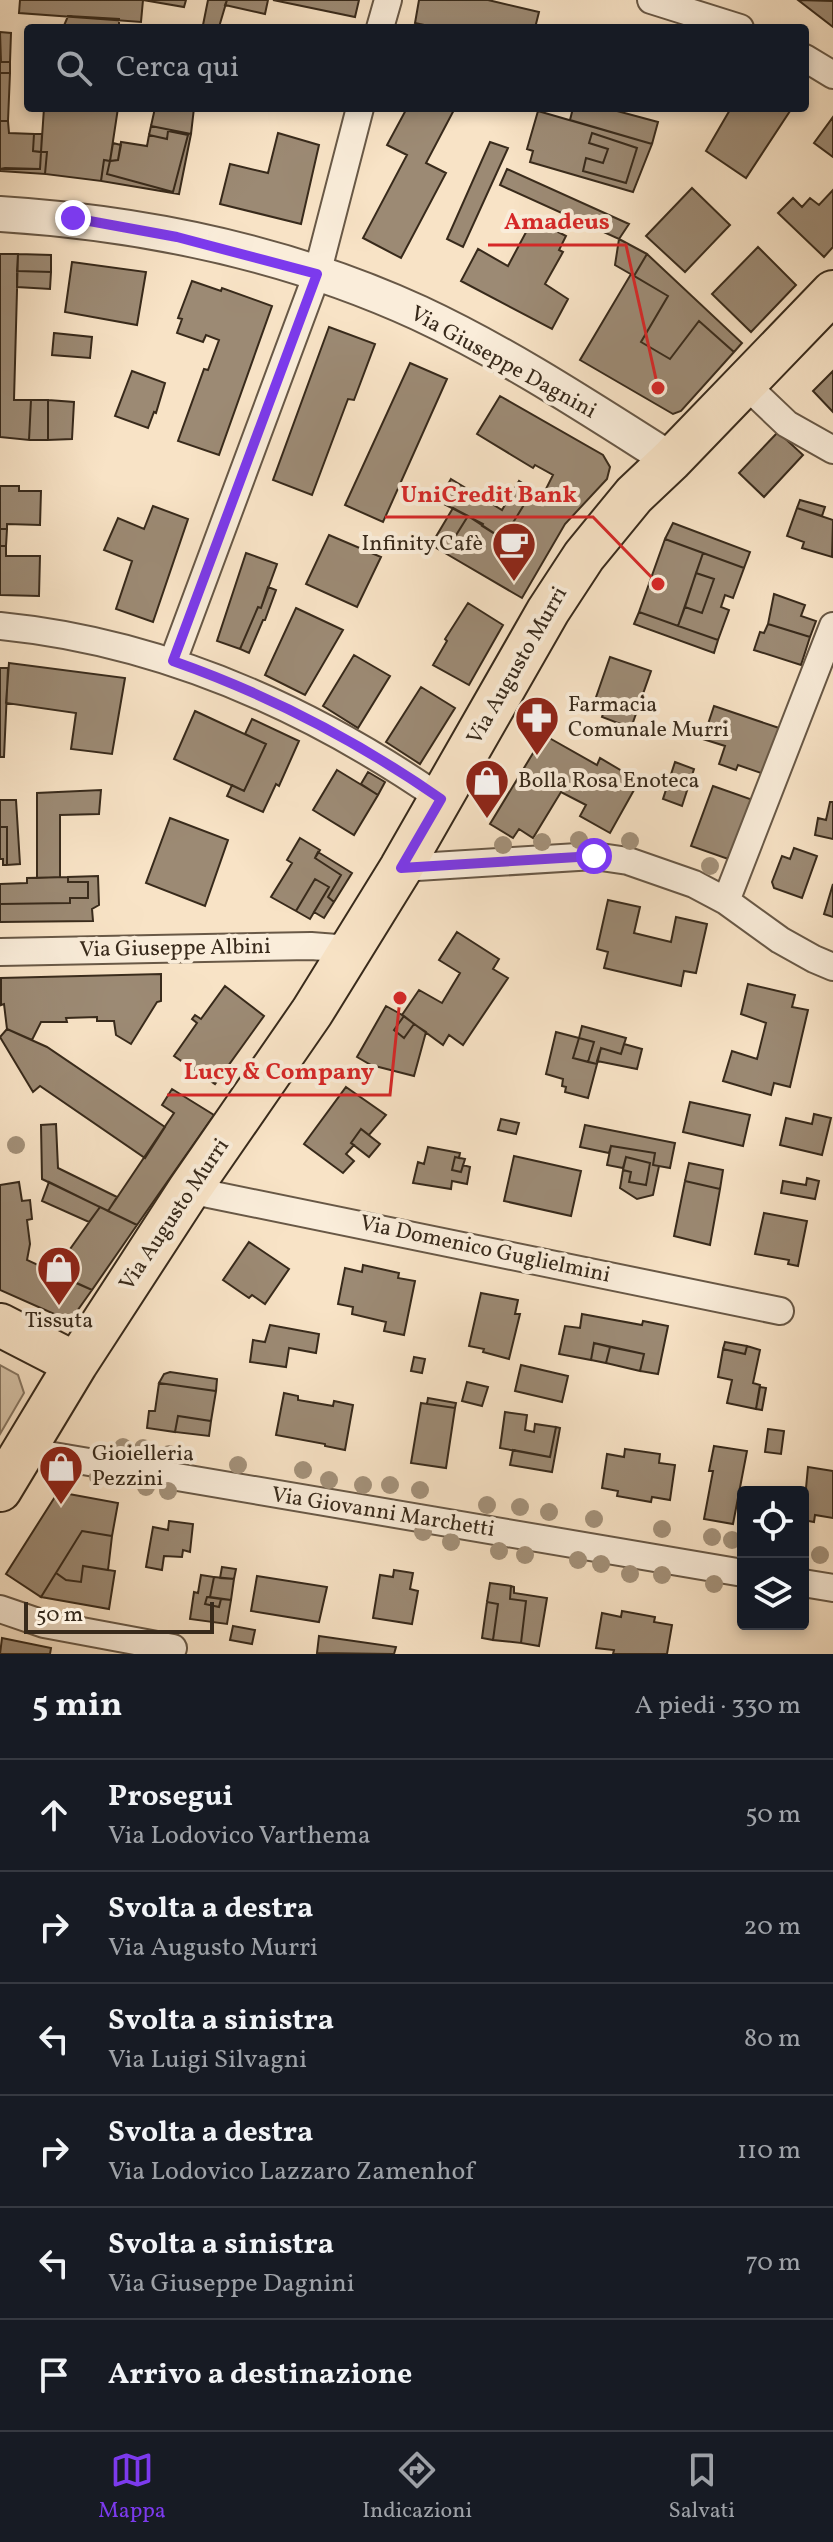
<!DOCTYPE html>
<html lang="it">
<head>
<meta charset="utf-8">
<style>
  :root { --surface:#171b24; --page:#242831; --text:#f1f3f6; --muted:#9ea1a6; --line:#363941; --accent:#7c3aed }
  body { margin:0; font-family:Vollkorn,serif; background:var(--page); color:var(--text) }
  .controls { position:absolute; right:24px; bottom:24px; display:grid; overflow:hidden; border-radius:8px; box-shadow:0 4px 12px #0003 }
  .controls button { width:72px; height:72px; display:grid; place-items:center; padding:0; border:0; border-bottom:2px solid var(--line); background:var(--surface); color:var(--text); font:40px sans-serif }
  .scale { position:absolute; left:24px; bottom:20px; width:190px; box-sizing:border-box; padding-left:8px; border:4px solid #382a1b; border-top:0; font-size:22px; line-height:28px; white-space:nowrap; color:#382a1b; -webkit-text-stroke:6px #faedda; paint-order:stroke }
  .stop { position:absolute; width:24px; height:24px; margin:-18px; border:6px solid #7c3aed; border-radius:50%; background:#fff }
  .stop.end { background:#7c3aed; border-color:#fff; box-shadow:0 2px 8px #0008 }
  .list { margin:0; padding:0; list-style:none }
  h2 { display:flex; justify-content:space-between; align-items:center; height:104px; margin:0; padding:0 32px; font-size:34px }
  h2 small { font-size:26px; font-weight:400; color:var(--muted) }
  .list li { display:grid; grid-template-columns:52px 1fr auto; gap:24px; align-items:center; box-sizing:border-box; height:112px; padding:0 32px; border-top:2px solid var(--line) }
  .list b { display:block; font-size:30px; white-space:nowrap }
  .list p { margin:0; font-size:26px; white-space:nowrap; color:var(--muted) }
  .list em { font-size:26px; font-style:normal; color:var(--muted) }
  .icon { flex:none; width:44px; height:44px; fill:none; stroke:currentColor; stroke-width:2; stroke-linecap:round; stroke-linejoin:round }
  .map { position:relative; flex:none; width:833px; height:1654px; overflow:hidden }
  .search { position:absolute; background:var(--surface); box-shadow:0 4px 12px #0003; left:24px; right:24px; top:24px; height:88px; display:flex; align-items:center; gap:20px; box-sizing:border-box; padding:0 28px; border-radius:8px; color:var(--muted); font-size:30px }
  .sheet { height:776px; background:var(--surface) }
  nav { display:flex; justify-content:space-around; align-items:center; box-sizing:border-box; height:112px; border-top:2px solid var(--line); background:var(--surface); font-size:22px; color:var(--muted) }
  nav a { display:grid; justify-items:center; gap:4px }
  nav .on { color:var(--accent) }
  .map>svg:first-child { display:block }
</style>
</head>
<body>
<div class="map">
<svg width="833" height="1654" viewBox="0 0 833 1654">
  <rect width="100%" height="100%" fill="#f8e3c6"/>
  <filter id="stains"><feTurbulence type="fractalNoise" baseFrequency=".0025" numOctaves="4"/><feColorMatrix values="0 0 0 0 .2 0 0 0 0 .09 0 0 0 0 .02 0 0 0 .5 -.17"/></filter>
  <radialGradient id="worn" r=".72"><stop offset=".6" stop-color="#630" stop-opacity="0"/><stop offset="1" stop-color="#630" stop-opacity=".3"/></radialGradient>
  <!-- green -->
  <path fill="#d7c4a9" stroke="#887762" stroke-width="2" d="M0,1365L18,1375L24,1393L0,1434Z"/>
  <!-- building -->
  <path fill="#9c8a74" stroke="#382a1b" stroke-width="2" d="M20,0H143L141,22L19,13Z
    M143,0H186L184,7Z
    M208,0H227L219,27L203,25Z
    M227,0H268L265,14L225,5Z
    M273,0H359L355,17Z
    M419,0H488L539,12L535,28H438L415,23Z
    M798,0L833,1V27Z
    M68,16L119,19V28H63Z
    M0,32L11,33L10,62H1Z
    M0,55L1,62H10V73H0Z
    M0,73H10L8,121H0Z
    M44,108H118L110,161L104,160L101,181L45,174L47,152H41Z
    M155,108H194L191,134L151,126Z
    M407,108H455L426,163L446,173L401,258L363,238L407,155L387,145Z
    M573,108H606L658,122L652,144L570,120Z
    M731,108H792L746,178L706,151Z
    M538,111L652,144L633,192L530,162L533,151L527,149Z
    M833,117V157L814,143Z
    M0,121H8L9,133L34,134L33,151L41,152L40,169H0Z
    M151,126L191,134L179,194L101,181L104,160L110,161L107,174L173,192L188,135L168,131L167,139L149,135Z
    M168,131L188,135L173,192L107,174L110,161L118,160L121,142L147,146L149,135L167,139Z
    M278,133L319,145L301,224L220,204L230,164L268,173Z
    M592,133L637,148L626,183L583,171L586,158L603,163L608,149L589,143Z
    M34,134H42L41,152L33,151Z
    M490,142L508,148L463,247L447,239Z
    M113,143L121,145L118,160L110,161Z
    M41,152H47L45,174L0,171V169L5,168L40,169Z
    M507,169L629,224L619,239L500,185Z
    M692,188L730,225L685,272L646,236Z
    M833,190V247L824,257L778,213L793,198L802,207L810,198L819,205Z
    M533,219L566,236L559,250L563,252L545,284L568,299L552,329L461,281L478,249L508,266Z
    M619,239L647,254L634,276L615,265Z
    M758,247L796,285L751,332L712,294Z
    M0,254H18L14,400H31L29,440L0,437Z
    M18,254L51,255V272L17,271Z
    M647,254L742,343L734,352L699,321L670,359L641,342L668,296L634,276Z
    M72,262L146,272L137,325L65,312Z
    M17,271L51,272L50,289L17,287Z
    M631,274L668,296L641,342L670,359L699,321L734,352L681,411L673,414L580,360Z
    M192,281L221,291L222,288L272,306L219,455L178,441L204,369L208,370L219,340L206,335L203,342L177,333L182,319L178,318Z
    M329,327L375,344L354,400L348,399L312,495L273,480Z
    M54,333L92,337L90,358L52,355Z
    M410,363L447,379L383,522L345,505Z
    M132,371L165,383L156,413L154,412L148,428L115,416Z
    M833,371V412L813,391Z
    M500,396L603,455L610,467L607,479L565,524L522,598L445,553L468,516L503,539L533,490L543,495L553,475L535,465L533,468L477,434Z
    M31,400H48V440H29Z
    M48,400L74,402L72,439L48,440Z
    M778,432L803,455L764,497L739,473Z
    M451,479L502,510L519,481L533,490L503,539L482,526L483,524L438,501Z
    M0,486H19V491H41L40,525L7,524V529H0Z
    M800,500L825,507L822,516L797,508Z
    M153,506L188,519L153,622L116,609L132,561L104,550L118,518L144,529Z
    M453,508L468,516L445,553L431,545Z
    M797,508L833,520L832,557L802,548L804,542L787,536Z
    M673,523L750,552L744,568L665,539Z
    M0,529H7L6,546H0Z
    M329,535L381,557L357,607L306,584Z
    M665,539L703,553L678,626L639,612Z
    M0,546H6V556H40L39,596L0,595Z
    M246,553L277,564L261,608L258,607L240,649L217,641Z
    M703,553L744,568L733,598L725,595L721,607L729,610L718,640L678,626L685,607L702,613L714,579L696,573Z
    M696,573L714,579L702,613L685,607Z
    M268,587L276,590L265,620H263L249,653L240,649L258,607L261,608Z
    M774,594L805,605L801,616L816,621L810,637L768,624Z
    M468,603L503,625L469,685L433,665L447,641L445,639Z
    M296,608L343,630L305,695L265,675Z
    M639,612L718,640L714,653L634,624Z
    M768,624L810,637L801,665L754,650L760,632L764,633Z
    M354,655L390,676L358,728L323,706Z
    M610,657L651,671L631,728L602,717L605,708L594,703Z
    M9,663L125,678L112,754L71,749L76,713L6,703Z
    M0,668H8L4,757H0Z
    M421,687L455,708L420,764L386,742Z
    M714,706L779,728L764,774L738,765L736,770L719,764L725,746L703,739Z
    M195,711L266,744L244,791L174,759Z
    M252,719L299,741L279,786L276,784L263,812L227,796L232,785L244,791L266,744L245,734Z
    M544,735L597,765L600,758L639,781L610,833L580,816L586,805L561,792L533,838L519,829L513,838L490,824Z
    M675,762L694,769L682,806L663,799Z
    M337,770L378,795L354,835L313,810Z
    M368,772L385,782L378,795L361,784Z
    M713,786L753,800L731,860L691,846Z
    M101,790L99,814L60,815V877L37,878V793Z
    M0,800H16L20,864L7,865V827H0Z
    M830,802H833V839L815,835L818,818L826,820Z
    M170,818L228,840L205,906L146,883Z
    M0,827H7V865H3V859H0Z
    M300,838L320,850L315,858L341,875L328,897L334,902L324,918L314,912L329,887L315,879L296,911L271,897L292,863L287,860Z
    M794,848L817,856L802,898L774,888L772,882L782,856L790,859Z
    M318,852L352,873L334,902L328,897L341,875L315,858Z
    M98,876L99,905L92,909L93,921L0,922V904L70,903V898H88V882H68V877Z
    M68,877V882H88V898H70V903L0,904V884L27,883V878Z
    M315,879L329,887L310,919L296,911Z
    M833,884V917L824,914Z
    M608,900L640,907L634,933L671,942L676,917L707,924L696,973L684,971L681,986L604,968L608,952L597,949Z
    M457,932L499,959L493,969L508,978L463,1045L449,1035L443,1045L402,1015L419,990L442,1003L460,973L439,960Z
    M161,974V1001L157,1002L131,1044L116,1035L114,1021H97V1017L66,1018L67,1022H41L32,1040L7,1029L4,1004L1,1005V978Z
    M748,984L795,995L792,1007L808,1010L790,1087L774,1083L771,1095L723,1081L732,1051L757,1059L766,1023L741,1014Z
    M225,986L264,1016L215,1084L174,1056L197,1023L192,1019L195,1015L201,1019Z
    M386,1006L404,1016L394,1030L404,1038L414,1024L426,1032L414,1076L371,1065L357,1057Z
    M404,1016L414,1024L404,1038L394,1030Z
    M582,1026L626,1038L621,1054L601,1048L597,1064L588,1062L594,1042L579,1038Z
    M7,1029L47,1047L165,1127L145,1158L40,1086L33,1092L0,1037Z
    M556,1032L579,1038L573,1058L597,1064L588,1098L565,1092L566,1087L562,1086L563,1079L546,1074Z
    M579,1038L594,1042L588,1062L573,1058Z
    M624,1044L642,1049L637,1069L597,1061L601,1048L621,1054Z
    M346,1087L386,1115L369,1135L361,1129L351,1143L354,1145L346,1154L354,1161L343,1173L304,1144Z
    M172,1089L214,1115L137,1225L108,1211L174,1113L162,1105Z
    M690,1102L750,1115L743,1146L683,1132Z
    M814,1114L831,1118L822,1155L780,1145L786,1118L812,1124Z
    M501,1119L519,1123L516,1134L498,1130Z
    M56,1124L58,1168L117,1197L108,1211L42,1179L41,1125Z
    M585,1125L675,1143L670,1168L653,1165L655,1153L611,1146L609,1153L580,1147Z
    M361,1129L380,1144L369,1157L351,1143Z
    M611,1146L655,1153L653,1165L659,1166L653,1195L637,1199L620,1188L623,1170L631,1172L629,1182L646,1185L650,1163L626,1157L623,1168L607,1165Z
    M428,1147L460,1153L459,1158L455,1157L452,1170L461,1172L463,1165L470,1167L467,1184L452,1181L451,1189L413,1183L418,1162L424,1164Z
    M514,1156L581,1171L571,1216L504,1201Z
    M455,1157L465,1159L461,1172L452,1170Z
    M626,1157L650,1163L646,1185L629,1182L631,1172L623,1170Z
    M689,1163L723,1170L720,1189L685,1181Z
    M807,1178L819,1181L815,1199L781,1193L783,1181L806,1185Z
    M685,1181L720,1189L710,1245L674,1236Z
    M19,1182L22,1201L30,1200L32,1219L27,1220L30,1244L27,1260L92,1290L70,1321L0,1290V1185Z
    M49,1182L100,1207L89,1222L42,1201Z
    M100,1207L137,1225L92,1290L53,1273Z
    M764,1213L807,1221L798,1266L788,1264L789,1260L755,1254Z
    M249,1242L289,1269L265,1304L252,1295L249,1298L223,1280Z
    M363,1265L399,1273L398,1278L415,1281L404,1335L384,1331L386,1322L352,1314L353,1307L338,1304L345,1268L362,1272Z
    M481,1293L518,1300L515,1314H520L509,1359L483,1352L484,1349L469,1346Z
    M582,1314L642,1325L643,1321L668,1326L658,1374L640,1371L644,1354L594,1343L591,1360L559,1354L565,1326L580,1328Z
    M270,1325L319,1334L316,1353L289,1348L286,1367L250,1362L253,1340L265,1342Z
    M725,1342L747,1346L745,1354L723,1349Z
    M594,1343L610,1347L606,1363L591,1360Z
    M747,1346L760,1350L753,1383L760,1385L756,1409L727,1403L732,1380L718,1377L723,1349L745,1354Z
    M610,1347L644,1354L640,1371L606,1363Z
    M414,1357L425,1359L422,1373L411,1371Z
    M521,1365L568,1376L562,1402L515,1391Z
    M170,1372L217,1379L216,1391L159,1383L164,1374Z
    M467,1382L488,1387L482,1406L462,1401Z
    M159,1383L216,1391L211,1421L178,1416L175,1432L147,1428L149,1411H155Z
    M760,1387L766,1388L762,1410L756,1409Z
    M284,1393L298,1396V1400L333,1406L334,1401L353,1405L345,1450L325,1446V1444L276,1435Z
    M428,1398L456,1403L455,1408L427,1404Z
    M421,1403L455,1408L446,1468L411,1463Z
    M505,1412L527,1415L525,1430L534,1432L535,1424L556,1427L550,1457L500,1448Z
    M178,1416L211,1421L209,1436L175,1432Z
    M556,1427L560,1428L552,1472L510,1465L513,1450L550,1457Z
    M768,1429L784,1431L781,1454L765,1452Z
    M714,1446L747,1451L733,1524L704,1519L713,1471H709Z
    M625,1449L660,1454L659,1463L675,1465L670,1500L652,1497L651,1502L617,1496L618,1491L602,1488L607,1454L624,1457Z
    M808,1467L833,1471V1518L815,1515L814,1522L803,1520Z
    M58,1492L118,1503L112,1536L82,1531L41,1597L6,1574Z
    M169,1521L193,1524L190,1552L183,1550L182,1557L164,1556L162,1570L146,1567L153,1527L168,1530Z
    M82,1531L112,1536L108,1570L83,1566L81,1582L66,1580L56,1573Z
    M83,1566L115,1571L109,1609L41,1597L56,1573L66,1580L81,1582Z
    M222,1567L236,1569L234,1579L220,1578Z
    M394,1570L413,1573L410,1589L418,1591L412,1624L373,1618L380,1575L393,1577Z
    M201,1575L214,1577L210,1597H207L205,1604L219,1607L221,1599L231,1600L227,1624L190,1619L194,1592L198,1593Z
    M257,1576L327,1587L319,1622L251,1611Z
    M214,1577L234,1579L231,1600L210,1597Z
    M490,1583L511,1586L510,1599L526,1601L521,1643L493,1640L498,1604L487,1602Z
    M511,1586L514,1587V1593L547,1598L539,1646L521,1643L526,1601L510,1599Z
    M207,1597L221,1599L219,1607L205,1604Z
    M487,1602L498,1604L493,1640L482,1638Z
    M622,1611L655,1617L654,1622L672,1625L667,1654H613L614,1650L596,1648L602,1613L621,1617Z
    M233,1626L255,1630L252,1644L230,1640Z
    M319,1636L396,1647L394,1654L317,1653Z
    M2,1638L51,1648L50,1654H0Z"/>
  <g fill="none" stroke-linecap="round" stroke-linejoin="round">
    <!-- minor casing -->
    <g stroke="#685846" stroke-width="30">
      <path id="minor" d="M651,0L740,28
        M380,28L388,0
        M805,58L833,75
        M745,384L787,424L833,450
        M0,626C162,642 308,707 441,799
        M173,661L317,274L360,108
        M401,868L594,856L628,861L694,884L726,901L780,940L814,959L833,967
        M726,901L833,626
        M0,952L311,946L350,949
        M189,1190L780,1311
        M24,1451L743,1573
        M803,1583L833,1588
        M0,1609L44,1624L173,1648"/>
    </g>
    <!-- tertiary casing -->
    <g stroke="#685846" stroke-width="38">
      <path id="tertiary" d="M0,214C143,223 288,253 419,313C507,354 589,408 671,460"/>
    </g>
    <!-- primary casing -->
    <g stroke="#382a1b" stroke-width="46">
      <path id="primary" d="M0,1325L76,1364
        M0,1490L76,1364L189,1190L312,1012L401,868L548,611L584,556L634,495L671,460L833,292"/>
    </g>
    <!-- minor -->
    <use href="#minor" stroke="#faedda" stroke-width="26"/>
    <!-- tertiary -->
    <use href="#tertiary" stroke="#faedda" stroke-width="34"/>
    <!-- primary -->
    <use href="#primary" stroke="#f8e3c6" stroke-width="42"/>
  </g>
  <!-- trees -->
  <g fill="#a4927b">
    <circle cx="579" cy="840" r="9"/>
    <circle cx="630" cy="841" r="9"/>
    <circle cx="542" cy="842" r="9"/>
    <circle cx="503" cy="845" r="9"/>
    <circle cx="710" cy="866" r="9"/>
    <circle cx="16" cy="1145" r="9"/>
    <circle cx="123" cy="1447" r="9"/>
    <circle cx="143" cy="1448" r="9"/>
    <circle cx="169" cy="1454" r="9"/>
    <circle cx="238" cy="1465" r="9"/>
    <circle cx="303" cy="1470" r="9"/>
    <circle cx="98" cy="1477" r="9"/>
    <circle cx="329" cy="1480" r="9"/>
    <circle cx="363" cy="1485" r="9"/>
    <circle cx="390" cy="1485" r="9"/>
    <circle cx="146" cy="1487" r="9"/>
    <circle cx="420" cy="1490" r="9"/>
    <circle cx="168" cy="1491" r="9"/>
    <circle cx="487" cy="1505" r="9"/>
    <circle cx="520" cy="1507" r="9"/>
    <circle cx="549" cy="1512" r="9"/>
    <circle cx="594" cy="1519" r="9"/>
    <circle cx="662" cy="1529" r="9"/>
    <circle cx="423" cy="1532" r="9"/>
    <circle cx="712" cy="1537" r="9"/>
    <circle cx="732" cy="1540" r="9"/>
    <circle cx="451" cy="1542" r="9"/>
    <circle cx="499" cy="1551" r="9"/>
    <circle cx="525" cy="1555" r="9"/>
    <circle cx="820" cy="1555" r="9"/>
    <circle cx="578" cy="1560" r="9"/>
    <circle cx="601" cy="1564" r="9"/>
    <circle cx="630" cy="1574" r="9"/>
    <circle cx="662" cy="1575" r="9"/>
    <circle cx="714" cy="1584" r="9"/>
  </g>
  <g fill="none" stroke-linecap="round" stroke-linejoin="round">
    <!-- route -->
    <path stroke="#7c3aed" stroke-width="10" d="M73,218L177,237L317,274L173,661C267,694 359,742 441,799L401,868L594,856"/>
  </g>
  <!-- icons -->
  <defs>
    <g id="cafe-pin" transform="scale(2.3)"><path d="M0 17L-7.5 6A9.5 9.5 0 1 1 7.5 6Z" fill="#8f2418" stroke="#faedda"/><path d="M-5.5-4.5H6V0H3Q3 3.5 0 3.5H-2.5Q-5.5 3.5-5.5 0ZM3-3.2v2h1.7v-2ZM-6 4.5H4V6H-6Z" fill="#fff"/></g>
    <g id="pharmacy-pin" transform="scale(2.3)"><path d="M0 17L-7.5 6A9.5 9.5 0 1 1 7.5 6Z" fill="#8f2418" stroke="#faedda"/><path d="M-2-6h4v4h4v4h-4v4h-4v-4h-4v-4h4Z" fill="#fff"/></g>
    <g id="shop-pin" transform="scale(2.3)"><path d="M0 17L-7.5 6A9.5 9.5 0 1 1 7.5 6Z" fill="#8f2418" stroke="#faedda"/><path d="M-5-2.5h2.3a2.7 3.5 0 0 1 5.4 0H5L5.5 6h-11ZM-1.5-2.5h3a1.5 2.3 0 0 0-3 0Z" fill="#fff"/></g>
  </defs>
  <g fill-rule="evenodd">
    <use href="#cafe-pin" x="514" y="544"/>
    <use href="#pharmacy-pin" x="537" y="718"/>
    <use href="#shop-pin" x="487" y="781"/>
    <use href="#shop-pin" x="59" y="1268"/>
    <use href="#shop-pin" x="61" y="1467"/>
  </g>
  <g text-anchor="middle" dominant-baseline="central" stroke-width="8" stroke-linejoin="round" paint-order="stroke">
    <!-- street labels -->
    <g font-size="22" fill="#382a1b" stroke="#faedda">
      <text transform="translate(503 363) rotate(29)">Via Giuseppe Dagnini</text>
      <text transform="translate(518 666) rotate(-60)">Via Augusto Murri</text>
      <text transform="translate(175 949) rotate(-1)">Via Giuseppe Albini</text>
      <text transform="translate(175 1215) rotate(-56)">Via Augusto Murri</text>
      <text transform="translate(485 1250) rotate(12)">Via Domenico Guglielmini</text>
      <text transform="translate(383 1513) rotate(9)">Via Giovanni Marchetti</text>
    </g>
    <!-- poi labels -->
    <g font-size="22" fill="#382a1b" stroke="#faedda" text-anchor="start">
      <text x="483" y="544" text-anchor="end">Infinity Cafè</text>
      <text x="568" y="705">Farmacia<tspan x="568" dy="25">Comunale Murri</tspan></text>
      <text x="518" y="781">Bolla Rosa Enoteca</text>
      <text x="59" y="1321" text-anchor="middle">Tissuta</text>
      <text x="92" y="1454">Gioielleria<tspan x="92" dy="25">Pezzini</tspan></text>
    </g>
  </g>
  <!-- callouts -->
  <path fill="none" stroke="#d62828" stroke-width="3" d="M658 388L626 245H488M658 584L593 517H385M400 998L390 1095H167"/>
  <g fill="#d62828" stroke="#faedda" stroke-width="3">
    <circle cx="658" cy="388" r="8"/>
    <circle cx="658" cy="584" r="8"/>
    <circle cx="400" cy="998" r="8"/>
  </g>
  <g font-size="24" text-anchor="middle" font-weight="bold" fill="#d62828" stroke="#faedda" stroke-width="8" stroke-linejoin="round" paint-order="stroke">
    <text x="557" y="229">Amadeus</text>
    <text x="489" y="502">UniCredit Bank</text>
    <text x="279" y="1079">Lucy &amp; Company</text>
  </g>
  <rect width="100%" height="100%" filter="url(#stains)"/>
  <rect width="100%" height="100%" fill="url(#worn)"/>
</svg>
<div class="controls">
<button><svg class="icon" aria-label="locate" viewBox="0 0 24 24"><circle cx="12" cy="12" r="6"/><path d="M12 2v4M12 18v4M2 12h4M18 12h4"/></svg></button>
<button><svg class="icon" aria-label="layers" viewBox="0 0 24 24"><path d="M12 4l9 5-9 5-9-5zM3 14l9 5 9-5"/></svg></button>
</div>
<div class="scale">50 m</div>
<div class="stop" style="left:594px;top:856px"></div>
<div class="stop end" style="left:73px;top:218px"></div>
<div class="search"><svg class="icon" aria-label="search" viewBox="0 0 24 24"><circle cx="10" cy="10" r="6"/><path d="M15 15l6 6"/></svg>Cerca qui</div>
</div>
<section class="sheet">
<h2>5 min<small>A piedi · 330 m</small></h2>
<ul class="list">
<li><svg class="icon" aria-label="ahead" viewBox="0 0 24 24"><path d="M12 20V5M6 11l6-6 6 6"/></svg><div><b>Prosegui</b><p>Via Lodovico Varthema</p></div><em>50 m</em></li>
<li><svg class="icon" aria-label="right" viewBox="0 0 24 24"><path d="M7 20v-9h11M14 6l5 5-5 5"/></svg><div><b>Svolta a destra</b><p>Via Augusto Murri</p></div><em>20 m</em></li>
<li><svg class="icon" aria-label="left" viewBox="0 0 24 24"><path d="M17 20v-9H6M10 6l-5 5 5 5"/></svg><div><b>Svolta a sinistra</b><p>Via Luigi Silvagni</p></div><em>80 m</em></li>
<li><svg class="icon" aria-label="right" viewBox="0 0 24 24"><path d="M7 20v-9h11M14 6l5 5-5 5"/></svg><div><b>Svolta a destra</b><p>Via Lodovico Lazzaro Zamenhof</p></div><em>110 m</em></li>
<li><svg class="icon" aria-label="left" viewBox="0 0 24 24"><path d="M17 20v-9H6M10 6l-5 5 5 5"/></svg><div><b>Svolta a sinistra</b><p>Via Giuseppe Dagnini</p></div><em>70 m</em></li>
<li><svg class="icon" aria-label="arrive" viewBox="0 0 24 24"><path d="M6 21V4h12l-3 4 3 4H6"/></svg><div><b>Arrivo a destinazione</b></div></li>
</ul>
</section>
<nav>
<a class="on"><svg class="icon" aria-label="map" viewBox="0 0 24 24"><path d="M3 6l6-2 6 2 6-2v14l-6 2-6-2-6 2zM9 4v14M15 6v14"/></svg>Mappa</a>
<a><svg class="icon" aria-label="directions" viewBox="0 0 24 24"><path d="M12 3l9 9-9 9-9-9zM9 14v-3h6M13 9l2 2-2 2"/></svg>Indicazioni</a>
<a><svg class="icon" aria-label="saved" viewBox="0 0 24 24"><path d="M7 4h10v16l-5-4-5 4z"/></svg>Salvati</a>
</nav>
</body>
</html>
